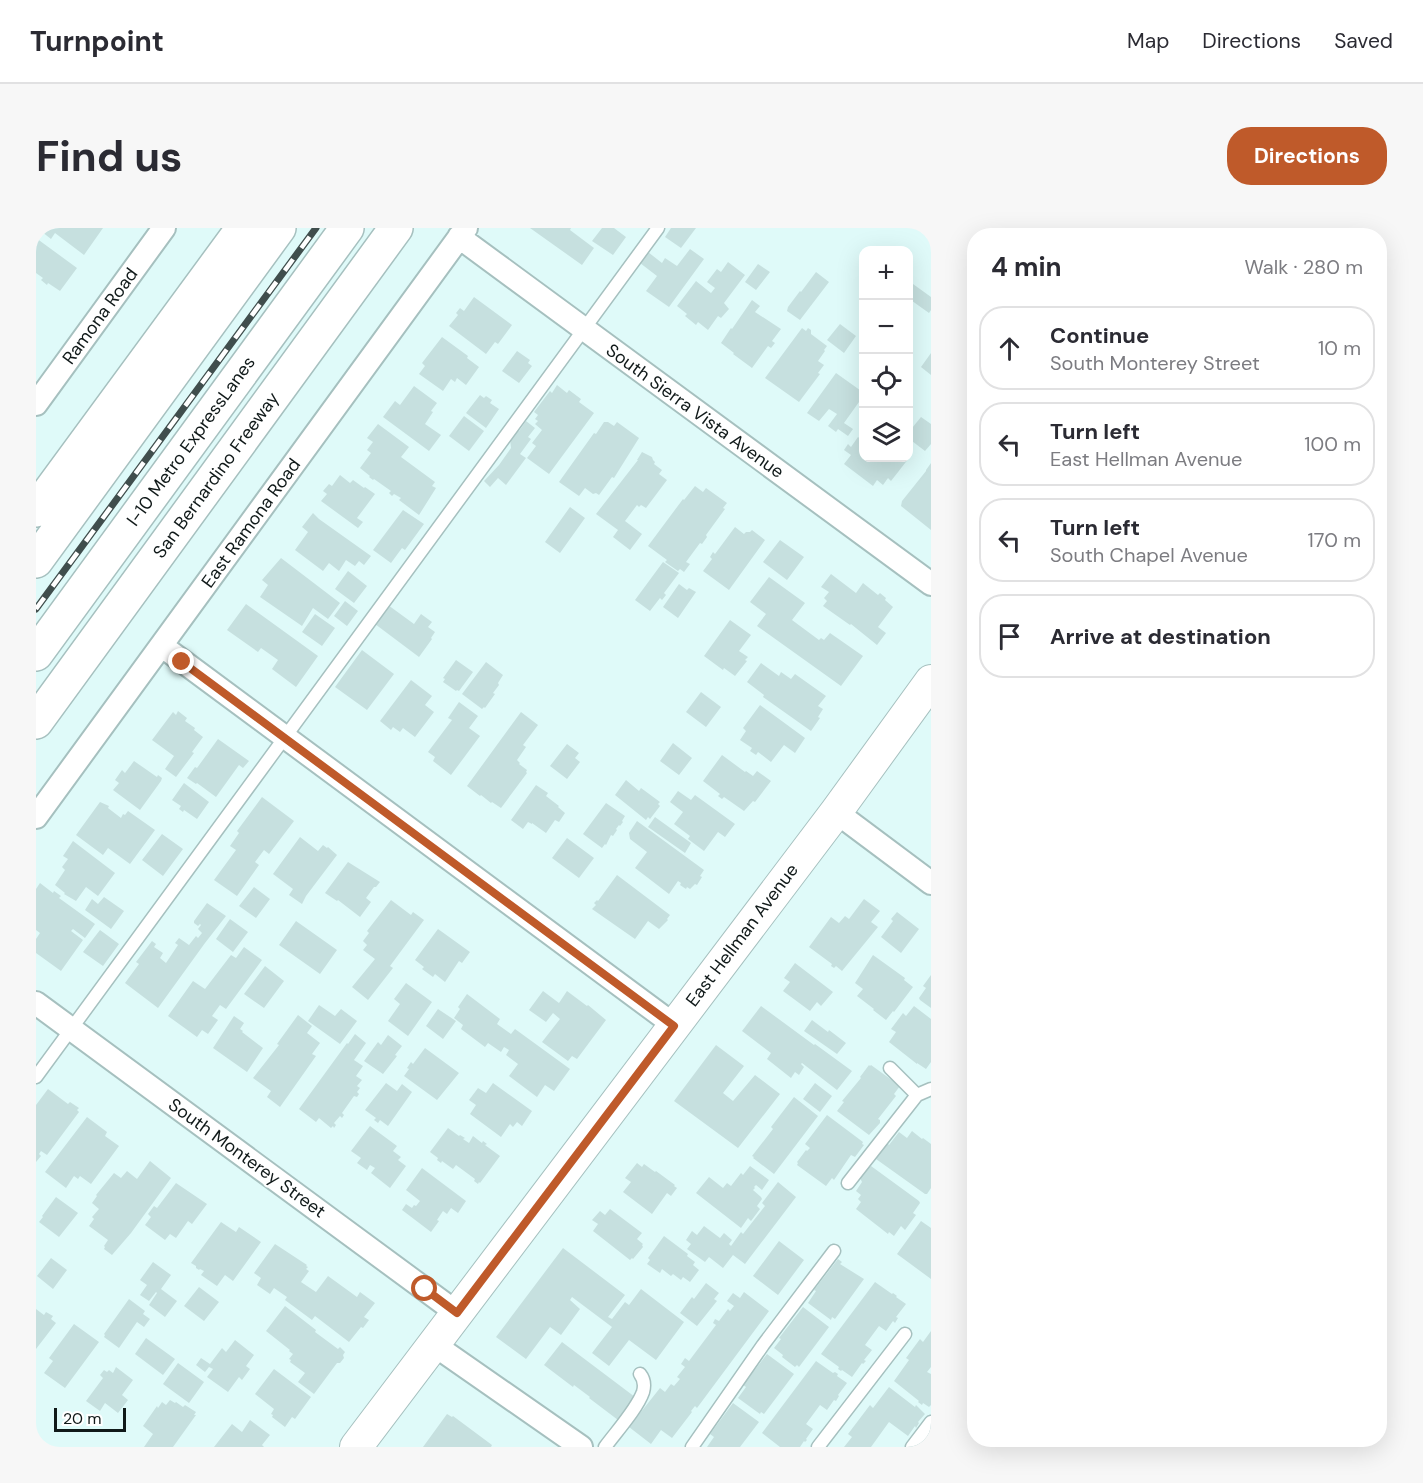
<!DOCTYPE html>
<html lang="en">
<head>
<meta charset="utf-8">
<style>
  :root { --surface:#fff; --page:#f7f7f7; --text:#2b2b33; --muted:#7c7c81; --line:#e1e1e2; --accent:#bf5a2a }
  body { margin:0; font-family:"DM Sans",sans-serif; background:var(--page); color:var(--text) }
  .controls { position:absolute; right:18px; top:18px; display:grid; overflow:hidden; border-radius:12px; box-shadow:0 6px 24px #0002 }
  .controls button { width:54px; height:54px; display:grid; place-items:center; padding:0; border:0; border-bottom:2px solid var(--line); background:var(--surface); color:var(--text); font:30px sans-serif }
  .scale { position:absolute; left:18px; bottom:15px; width:72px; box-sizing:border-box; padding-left:6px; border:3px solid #101919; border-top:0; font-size:16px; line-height:21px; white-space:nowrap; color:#101919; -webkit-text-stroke:4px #fff; paint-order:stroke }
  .stop { position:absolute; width:18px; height:18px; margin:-14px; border:4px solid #bf5a2a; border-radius:50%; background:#fff }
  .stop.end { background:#bf5a2a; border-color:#fff; box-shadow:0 2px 6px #0008 }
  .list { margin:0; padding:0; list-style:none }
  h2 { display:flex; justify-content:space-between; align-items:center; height:78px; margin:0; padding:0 24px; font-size:26px }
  h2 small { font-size:20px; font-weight:400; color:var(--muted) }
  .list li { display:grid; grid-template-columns:39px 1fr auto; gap:18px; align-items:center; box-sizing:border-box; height:84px; margin:0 12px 12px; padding:0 12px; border:2px solid var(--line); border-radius:24px }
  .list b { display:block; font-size:22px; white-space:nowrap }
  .list p { margin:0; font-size:20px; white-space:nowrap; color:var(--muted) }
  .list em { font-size:20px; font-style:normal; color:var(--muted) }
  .icon { flex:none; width:33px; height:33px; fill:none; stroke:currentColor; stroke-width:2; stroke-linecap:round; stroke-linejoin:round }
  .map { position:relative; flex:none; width:895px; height:1219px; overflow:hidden; border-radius:24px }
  header { display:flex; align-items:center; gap:36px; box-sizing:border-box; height:84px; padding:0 30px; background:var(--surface); border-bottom:2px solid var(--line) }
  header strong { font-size:28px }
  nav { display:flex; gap:33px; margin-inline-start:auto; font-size:21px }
  .intro { display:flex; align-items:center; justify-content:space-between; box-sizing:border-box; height:144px; padding:0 36px }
  h1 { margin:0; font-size:42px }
  .button { padding:15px 27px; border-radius:24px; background:var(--accent); color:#fff; font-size:21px; font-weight:700 }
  main { display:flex; gap:36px; padding:0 36px }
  aside { flex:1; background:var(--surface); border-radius:24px; box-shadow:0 6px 24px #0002 }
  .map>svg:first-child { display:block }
</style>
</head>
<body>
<header>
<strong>Turnpoint</strong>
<nav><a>Map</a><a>Directions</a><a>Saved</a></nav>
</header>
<div class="intro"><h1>Find us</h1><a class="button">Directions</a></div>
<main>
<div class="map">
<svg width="895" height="1219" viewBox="0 0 895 1219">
  <rect width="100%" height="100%" fill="#dffaf9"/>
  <!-- building -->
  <path fill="#c6e0df" d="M1,0H67L48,27L19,5L15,11Z
    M494,0H535L534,2L558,20L546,37Z
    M566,0H578L590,9L577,27L556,13Z
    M635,0H660L645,20L629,9Z
    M0,10L41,40L24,63L12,55L11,57L5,52L7,50L0,45Z
    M654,21L668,31L633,79L610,63L621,48L604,35L612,24L626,35L629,30L641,38Z
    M692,34L709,47L688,75L693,81L685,90L682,88L672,102L662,94L660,97L649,88L651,86L641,78L660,53L675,65L679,60L671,54L681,41L685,44Z
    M722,36L734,44L720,62L709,54Z
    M780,44L793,54L764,92L751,83L752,79L764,63L765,64Z
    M877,56L895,69V82L893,85L872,70V62Z
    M438,69L476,97L462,116L459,114L450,126L413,98L422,87L420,85L424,80L428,83Z
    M716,72L724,78L719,84L745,101L736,113L739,115L735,120L732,118L716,140L697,126L698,125L685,115L695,100L696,101Z
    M804,96L820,108L808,125L791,112Z
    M766,100L770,103L772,100L775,102V106L791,118L788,122L789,123L782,133L788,137L782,145L784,146L763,174L729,150Z
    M406,109L432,128L431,130L443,139L430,157L421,150L419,154L415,151L407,163L383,146L389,138L386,135Z
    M481,123L494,132L492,135L496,138L483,155L466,143Z
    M895,125V147L885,139Z
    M800,145L828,165V167L808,195L817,201L812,208L802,201L800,204L792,198L801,186L793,181L783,193L771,185Z
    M521,157L531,165L533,162L545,171L543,174L558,185L513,246L491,230L500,218L496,215L506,202L499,196L502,193L499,191L502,187L498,184L514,163L516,165Z
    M378,158L401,175L395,183L397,184L389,196L405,207L393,223L347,189L359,173L364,177Z
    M444,167L448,170L450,168L456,172L454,175L463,181L450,200L430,185Z
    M428,188L448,203L433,223L413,208Z
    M885,189L895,196V216L889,223L872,210V205Z
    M490,193L499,200L492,209L495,211L484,226L490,230L470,257L462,250L454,259L448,253L463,237L475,220L474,211L481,202L483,203Z
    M568,194H572L578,198L581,194L603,210L578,250L576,249L563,267L560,265L557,266L549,260L543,268L523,254L558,205L560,206Z
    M342,196L373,219L365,229L399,254L396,258L400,260L383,287L363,272L365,270L358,266L356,268L353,265L355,263L338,251L337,252L333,249L334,248L324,240L335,225L331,222L337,214L331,210Z
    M822,209L826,212L828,210V230H873L855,253L852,250L847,257L841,252L837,258L808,236L815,227L808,222L812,216L815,219Z
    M606,224L616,229L617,232L619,234L618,236L626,242L623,246L631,252L610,280L605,277L603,279L601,277L589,293L606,306L594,322L577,309L582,302L560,286L602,232H601Z
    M895,235V302L865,278L866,273L890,243V242Z
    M304,247L314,255L317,252L328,260L329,259L339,266L321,290L327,294L322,300L285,273L291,266L287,263L293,256L296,258Z
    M659,258L667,264L670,260L691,275L687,280L689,281L670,307L671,309L666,316L664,315L650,334L654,336L648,344L644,341L642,343L629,334L631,332L612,318L647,271L648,272Z
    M534,279L549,290L524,325L509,314Z
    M367,282L388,296L369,322L366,320L355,335L337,322Z
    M277,285L283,291L335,328L328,337L323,333L319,338L310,332L303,343L293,335L287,343L259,322L272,304L266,299Z
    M699,299L708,306L710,304H714L716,302L729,312L693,362L667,343L676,331L674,329L677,324L679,326Z
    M744,312L768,329L751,352L727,334Z
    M245,330L304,375L292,391L277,380L266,398L224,369L232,357L226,352Z
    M627,334L643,345L628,365L630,367L626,372L624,370L614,383L599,372Z
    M312,343L331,358L318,375L299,361Z
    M795,346L820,365L827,355L842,367L844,365L850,370L849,372L857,379L842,399L850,405L841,417L815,396L814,397L787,378L791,373L788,370L793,364L785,359Z
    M733,349L769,375L756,392L783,412L785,410L788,412L794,405L827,428L805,458L721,398L730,386L714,374Z
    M643,356L651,362L653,360L660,364L642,390L627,379Z
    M309,373L322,383L311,398L298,388Z
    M210,376L282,428L260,459L236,441L242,432L225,420L222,424L191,402Z
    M352,377L378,396L385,386L396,394L392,399L399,404L395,410L396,411L383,429L339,396Z
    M279,386L299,400L286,418L266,404Z
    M694,392L715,407L703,423L712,429L709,432L711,433L699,448L688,440L687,442L668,428Z
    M326,422L358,446L331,482L299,459Z
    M420,432L437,444L423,463L421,462L420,463L407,454L409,451L407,450Z
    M450,434L467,447L462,455L463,457L457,465L459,466L449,480L448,479L446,481L426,466Z
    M725,435L743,448L745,444L755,451L759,446L790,468L782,478L787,481L782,489L784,490L775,503L727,469L728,467L711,454Z
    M375,452L396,468L389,477L398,484L379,509L367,500L364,504L357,499L355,502L344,493Z
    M665,464L685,479L670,499L650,484Z
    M423,474L442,488L433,500L444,508L415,547L397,533L399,529L392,524L416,492L412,490Z
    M724,477L769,510L759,525L748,517L735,534L722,524L720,527L714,523L716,520L704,512L710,503L707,500Z
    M142,483L151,490L149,493L159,500L158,502L167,509L156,524L158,525L140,549L129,541L138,528L116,512L137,484L140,487Z
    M485,484L502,497L487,517L490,519L481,532L484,535L483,536L491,542L490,544L491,545L465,580L456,574L455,575L445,567L444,568L431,558Z
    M182,511L213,533L207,540L203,537L180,569L161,555L160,556L151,550L159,539L161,540Z
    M637,515L656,530L643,547L624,533Z
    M531,516L543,525L539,530L544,534L531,551L514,538Z
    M686,527L709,544L710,543L717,548L721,543L735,553L719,574L717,573L708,583L688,569L686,571L682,568L684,566L667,553Z
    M98,533L121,549L122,547L126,550L125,553L104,582L77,562L83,555L79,552L86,542L89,545Z
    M590,552L603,563L605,560L624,574L622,576L624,578L614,591L612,589L610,592L579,567Z
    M148,555L173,574L161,591L148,582L147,584L143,581L145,578L136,572Z
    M500,557L512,565L510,568L523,578L522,579L529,585L523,594L519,592L510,605L496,595V596L492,594L487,601L475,592Z
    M642,563L655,572L659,567L699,596L689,609L682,604L668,623L652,611L654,608L638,596L647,584L634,574Z
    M226,569L258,593L233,626L228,622L219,634L223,637L201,668L178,652L200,622L194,618L203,605L201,603Z
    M64,574L73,578L72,580L85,590L87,586L89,587L92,583L119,602L94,636L72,620L67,627L40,607Z
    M570,575L589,588L586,593L587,594L584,598L583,597L580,601L581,602L577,608L575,607L570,617L569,616L566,620L547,606Z
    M619,589L655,615L649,625L612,599Z
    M601,593L668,642L664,648L666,649L661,657L659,656L654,661L651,659L650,661L644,657L645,655L642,653L633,666L599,640L611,624L594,611L593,605Z
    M126,606L147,621L127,648L106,632Z
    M264,609L282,623L287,617L291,620L292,619L301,627L270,668L266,676L253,667L257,661L237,646Z
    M531,610L558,630L543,650L516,630Z
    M37,613L79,645L62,668L50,659L40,673L28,666L29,665L19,657L29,642L26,639L32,631L27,628Z
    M312,634L344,654L340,659H338L330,670L335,674L324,689L302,672L301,673L289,665Z
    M581,647L634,687L631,691L632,692L623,701L612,693L599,711L556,681L560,677L558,675L561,672L562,673Z
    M4,655L17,665L18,663L25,668L23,670L59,696L49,710L37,701L35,703L47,712L25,743L0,725V711L4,705L0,702V661Z
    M218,659L234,671L220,690L203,678Z
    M68,669L88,683L75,701L49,682L56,671L62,676Z
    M828,671L844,683L835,694L842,699L806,743L800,738L798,740L795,738L796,736L773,719L795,689L803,695L809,688L813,691Z
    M355,672L375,687L377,684L388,692L354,738L357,740L332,772L316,759L339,731L327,722L331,717L327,713L333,705L331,703Z
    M171,675L190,688L169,715L122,780L89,755L103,736L100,734L116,713L120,716L118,719L127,725L124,730L130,735L142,717L139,715L143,710L153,717L160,708L162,710L166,705L162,701L165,697L164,696L162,698L158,695V693Z
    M861,684L883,701L865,725L845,709L857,693L855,691Z
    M194,691L212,704L197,724L180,711Z
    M260,693L301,722L284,746L243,717Z
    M402,701L434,724L426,735L423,733L409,754L399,746L397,749L386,741L388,739L379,732Z
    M64,702L83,716L67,738L47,724Z
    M208,719L226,732L190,781L184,777L176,788L182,792L172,806L166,802L161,809L132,788L157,753L169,761L195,727L200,730Z
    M837,727L869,750L868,752L877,759L858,784L857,783L850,792L837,782L838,781L821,768L827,761L819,755Z
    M759,735L797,764L785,778L781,774L774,783L747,763L754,754L748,750Z
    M229,738L248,753L228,780L208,766Z
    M895,747V780L884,772L883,770L890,760L887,758Z
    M370,755L396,774L372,808L352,793L364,776L358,771Z
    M507,763L523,775L531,763L551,778L552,777L570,792L541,831L536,828L532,833L506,814L524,791L517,785L510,794L493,782Z
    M431,766L464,791L461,796L475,806L479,801L534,841L518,863L509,857L501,869L473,848L482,836L470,827L473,822L468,819L465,824L452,815L449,819L425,801L427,797L418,790L424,781L422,779Z
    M283,777L299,788L305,781L321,793L304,816L272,793Z
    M725,778L778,817L779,816L816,843L801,862L766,835L765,836L768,839L763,847L759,844L755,850L731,831L735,825L706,803Z
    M878,778L895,791V834L890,841L881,835V836L853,814L860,804L855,801L867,785L870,788Z
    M402,781L420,793L407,811L390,798Z
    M262,787L276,798L271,805L284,815L276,826L280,828L244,879L231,869L235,863L217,850L243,817L241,816Z
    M198,788L208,795L204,801L207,803L206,804L227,820L211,844L177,820Z
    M776,792L792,804L793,802L810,815L801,826L768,803Z
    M319,806L330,815L318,832L327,838L320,848L326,852L321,858L324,860L321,864L323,866L321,869L318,868L306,885L308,887L306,890L304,888L298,895L300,897L298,900L297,898L295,900L283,890L280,894L263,881L311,815L312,816Z
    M352,807L366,818L359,827L361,828L347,846L328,833L342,814L345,817Z
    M680,817L708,838L687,865L697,873L719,847L744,866L702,920L638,873Z
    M389,820L423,845L401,872L368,848L373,841L371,840L375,834L377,836Z
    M833,837L834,838L835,837L864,858L858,866L860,868L842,891L844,892V895L833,907L801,883L808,874L806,873L825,850L824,849Z
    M350,855L361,863L366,856L376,864L352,898L344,892L342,895L338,892L340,890L329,882Z
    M457,855L496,883L486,898L481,894L477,899L474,896L465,909L434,886L440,877L433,872L442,860L450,865Z
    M779,855L796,868L784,884L767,871Z
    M12,861L32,876L34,874L43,880L41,882L43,884L11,927L5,923L3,926L5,928L0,934V877Z
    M758,869L782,888L738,946L717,930L718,929L716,928L737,901L735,899Z
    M791,887L827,914L826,916L828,917L819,929L815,927L798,952L796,950L790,958L761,937L762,935L761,934L770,922L771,923L774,920L769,916Z
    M51,889L71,904L69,908L83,918L55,956L44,948L42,951L38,948L30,960L9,944Z
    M334,898L361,918L357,923L365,929L362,932L370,938L354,960L335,945L339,940L334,937L331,942L321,935L325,930L315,923Z
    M412,900L423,908L424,907L429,910L427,911L433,915L437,908L446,915L447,913L451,916L449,917L464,928L444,955L443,954L442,956L438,953L439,951L420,937L417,941L406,933L405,935L401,932L402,930L394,924Z
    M876,903L886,911L887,910L895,916V960L891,966H889L840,931L849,916L850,917L851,915L853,917L863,904L871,910Z
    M114,933L135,950L95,1005L76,1027L68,1021L69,1019L68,1018L72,1012L53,998L58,991L56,989L63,981L56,975L61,968L60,967L78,945L85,950L91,943L101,951Z
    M601,935L606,939L608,936L619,944L620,943L639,957L638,958L641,960L635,968L631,965L616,986L587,964L595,954L589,950Z
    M714,938L733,952L726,962L720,957L718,959L719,960L717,962L725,969L726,971L721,978L724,981L715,993L712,990L705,1000L660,965L673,949L687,960L691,955L695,958L705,945L707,947Z
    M833,938L834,939L835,938L883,973L884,975L877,985L880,987L869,1002L865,998L858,1008L853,1004L852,1006L820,981L825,974L822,971L825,967L820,963L826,954L824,950Z
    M386,940L430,973L422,985L415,980L411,986L407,983L401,992L403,993L395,1004L366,982L370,976L376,980L378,977L380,978L384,973L370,962Z
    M742,954L760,969L709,1036L697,1027L687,1040L673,1029L669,1034L651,1021L655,1016L650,1012L656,1003L661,1007L668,998L684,1010L688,1005L696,1012L693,1016L695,1018L705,1004L707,1006L729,978L726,975Z
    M140,955L171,976L156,996L152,993L140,1010L134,1006L129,1012L109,997L115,989L112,986L118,978L121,980Z
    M20,969L42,985L23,1009L3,994L7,989L6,988Z
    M574,981L606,1005L601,1011L607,1016L606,1017L607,1019L597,1031L596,1030L594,1032L557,1003L562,996L556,992L564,983L569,987Z
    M885,993L895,1000V1051L861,1026Z
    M185,994L200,1004L203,999L225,1014L197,1053L189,1047L181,1058L165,1047L168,1043L164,1041L163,1042L160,1040V1038L155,1035Z
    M628,1008L652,1026L651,1028L659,1034L657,1037L663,1042L654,1054L647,1049L645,1052L637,1046L635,1048L626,1041L624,1045L611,1036L614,1032L612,1030Z
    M743,1013L768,1032L742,1067L717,1048Z
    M239,1016L271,1037L270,1038L272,1039L270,1041L273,1043L265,1054L280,1064L292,1048L321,1069L324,1064L339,1075L328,1089L333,1092L327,1100L325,1099L313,1114L279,1088L276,1092L249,1072L251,1069L238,1060L234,1066L221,1057L225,1050L218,1045Z
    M527,1020L589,1067L572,1089L576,1091L589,1074L593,1077L605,1061L648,1094L620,1132L593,1112L573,1138L556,1125L576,1099L536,1069L534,1072L544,1081L525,1107L514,1099L490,1131L460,1109Z
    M15,1030L31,1042L17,1061L1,1048Z
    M802,1031L806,1034L804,1036L828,1051L799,1091L796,1089L795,1092L772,1075L780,1063L778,1062Z
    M117,1034L135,1047L125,1061L141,1073L129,1089L113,1077L121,1065L120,1064L113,1073L104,1067L111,1057L104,1052Z
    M839,1054L856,1066L857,1065L861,1068L860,1069L870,1076L860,1089L862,1090L859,1095L857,1093L850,1103L843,1098L829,1117L836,1122L828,1132L830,1133L827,1136L826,1135L816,1149L806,1142L805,1143L802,1141L803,1139L785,1126Z
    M670,1055L683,1065L678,1071L681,1073L661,1098L644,1085L656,1069L658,1071Z
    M163,1059L183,1074L168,1093L148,1078Z
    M708,1064L733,1083L661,1180L659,1178L655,1183L656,1184L636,1210L625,1202L615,1216L593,1199L624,1160L629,1164L635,1156L638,1158L644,1151L641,1149L649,1139L645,1136L649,1130L653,1133L680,1097L677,1095L679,1091L683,1093L692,1081L694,1083L698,1078L691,1073L697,1065L704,1070Z
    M93,1071L109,1083L107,1086L114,1091L108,1099L101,1094L83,1120L68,1109L69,1107L68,1106Z
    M249,1078L280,1102L279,1104L302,1121L304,1119L309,1124L307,1127L308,1130L304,1135H301L278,1166L262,1154L269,1145L254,1134L255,1132L253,1131L257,1126L253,1123L254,1122L230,1103Z
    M767,1079L793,1099L763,1139L761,1137L759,1139L746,1129L747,1127L738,1120L745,1111L743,1110Z
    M0,1081L8,1087L10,1084L17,1088L15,1091L20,1095L0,1121Z
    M38,1096L63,1114L29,1160L8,1145L17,1133L13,1130Z
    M895,1103V1139L891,1144L895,1146V1177L893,1179L887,1175L886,1177L882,1174L883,1173L858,1153L873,1132L870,1130L884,1111L887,1114Z
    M110,1110L139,1131L127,1147L99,1126Z
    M199,1112L218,1127L210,1138L214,1141L206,1152L203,1149L192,1164L171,1149L177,1141L173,1139L169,1144L160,1137L165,1130L174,1136L186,1120L190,1124Z
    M526,1114L599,1169L582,1192L553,1170L554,1169L538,1157L537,1159L508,1137Z
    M731,1126L758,1146L728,1186L725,1184L724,1186L702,1170L710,1159L707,1157Z
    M780,1133L797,1145L799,1144L802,1146L801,1148L811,1155L802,1167L803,1168L800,1173L798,1172L791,1182L784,1177L770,1196L777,1201L770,1211L771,1212L769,1214L768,1213L764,1219H744L726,1205Z
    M142,1135L168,1154L153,1175L127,1156Z
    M80,1139L97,1152L86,1167L92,1172L82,1185L69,1175L64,1183L50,1173L67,1150L64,1147L68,1142L71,1144L73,1142L77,1145Z
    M238,1141L275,1169L259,1191L256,1189L249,1199L236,1189L237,1187L235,1186L238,1181L219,1166Z
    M853,1159L879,1179L880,1177L889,1186L882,1194L883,1195L880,1200L879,1198L872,1208L853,1194L835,1219H808L816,1209L812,1206L834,1177L837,1180Z
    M134,1172L139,1175L140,1174L147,1179L149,1177L160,1184L158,1187H160L137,1219H108L117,1206L107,1198L121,1178L122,1180L126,1174L130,1177Z
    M697,1175L723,1194L704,1219H671L678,1209L674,1206Z
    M411,1186L416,1189L417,1188L456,1217L455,1219H387Z
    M214,1192L234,1207L226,1217L228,1219H178L196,1196L206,1204Z"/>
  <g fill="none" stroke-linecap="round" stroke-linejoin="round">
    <!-- lane casing -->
    <g stroke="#a6c0bf" stroke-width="15">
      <path id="lane" d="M854,840L881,867
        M0,849L622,0
        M812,955L881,867L895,861
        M569,1219C580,1204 601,1181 607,1164C609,1157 608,1151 604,1146
        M656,1219L727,1117L798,1023
        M782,1219L869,1106
        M876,1219L895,1194"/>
    </g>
    <!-- street casing -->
    <g stroke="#a6c0bf" stroke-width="26">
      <path id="street" d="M423,9L895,356
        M0,176L128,0
        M126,418L638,797
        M800,584L895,655
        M0,589L430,0
        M0,775L421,1085
        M397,1116L545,1219"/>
    </g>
    <!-- secondary casing -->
    <g stroke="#a6c0bf" stroke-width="34">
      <path id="secondary" d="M320,1219L800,584L895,453"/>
    </g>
    <!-- highway casing -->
    <g stroke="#a6c0bf" stroke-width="36">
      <path id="highway" d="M0,282L207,0
        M0,333L243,0
        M0,426L311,0
        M0,494L360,0"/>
    </g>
    <!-- lane -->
    <use href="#lane" stroke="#fff" stroke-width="12"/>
    <!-- street -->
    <use href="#street" stroke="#fff" stroke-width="22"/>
    <!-- secondary -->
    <use href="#secondary" stroke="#fff" stroke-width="32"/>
    <!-- highway -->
    <use href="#highway" stroke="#fff" stroke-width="33"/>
    <!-- rail casing -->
    <g stroke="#404e4d" stroke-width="7">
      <path id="rail" d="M0,381L280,0"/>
    </g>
    <!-- rail -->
    <use href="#rail" stroke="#fff" stroke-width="4.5" stroke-dasharray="14" stroke-linecap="butt"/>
  </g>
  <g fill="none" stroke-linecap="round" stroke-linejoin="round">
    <!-- route -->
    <path stroke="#bf5a2a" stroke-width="8" d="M146,434L638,798L421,1085L389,1061"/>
  </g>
  <g text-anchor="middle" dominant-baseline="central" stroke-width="4.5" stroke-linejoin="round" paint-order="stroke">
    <!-- street labels -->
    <g font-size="18" fill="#101919" stroke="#fff">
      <text transform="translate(64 88) rotate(-54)">Ramona Road</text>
      <text transform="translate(659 183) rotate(36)">South Sierra Vista Avenue</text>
      <text transform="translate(155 213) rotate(-54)">I-10 Metro ExpressLanes</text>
      <text transform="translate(180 247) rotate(-54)">San Bernardino Freeway</text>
      <text transform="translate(215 295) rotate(-54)">East Ramona Road</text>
      <text transform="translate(706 707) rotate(-53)">East Hellman Avenue</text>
      <text transform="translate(211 930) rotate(36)">South Monterey Street</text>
    </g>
  </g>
</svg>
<div class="controls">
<button>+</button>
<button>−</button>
<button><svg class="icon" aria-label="locate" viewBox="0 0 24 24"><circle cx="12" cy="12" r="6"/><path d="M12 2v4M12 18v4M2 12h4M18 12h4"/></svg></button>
<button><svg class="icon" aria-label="layers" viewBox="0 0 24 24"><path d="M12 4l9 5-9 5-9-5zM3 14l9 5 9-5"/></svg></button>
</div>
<div class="scale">20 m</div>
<div class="stop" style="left:389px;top:1061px"></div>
<div class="stop end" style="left:146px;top:434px"></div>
</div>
<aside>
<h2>4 min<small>Walk · 280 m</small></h2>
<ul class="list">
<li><svg class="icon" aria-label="ahead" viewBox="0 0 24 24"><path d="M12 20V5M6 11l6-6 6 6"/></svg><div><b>Continue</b><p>South Monterey Street</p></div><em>10 m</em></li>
<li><svg class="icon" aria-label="left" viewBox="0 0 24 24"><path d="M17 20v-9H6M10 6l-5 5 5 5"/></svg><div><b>Turn left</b><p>East Hellman Avenue</p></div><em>100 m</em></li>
<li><svg class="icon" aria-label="left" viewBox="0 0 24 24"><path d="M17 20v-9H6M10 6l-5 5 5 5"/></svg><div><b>Turn left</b><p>South Chapel Avenue</p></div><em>170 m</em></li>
<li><svg class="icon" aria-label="arrive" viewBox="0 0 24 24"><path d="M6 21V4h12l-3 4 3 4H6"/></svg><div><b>Arrive at destination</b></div></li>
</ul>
</aside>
</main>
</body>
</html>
